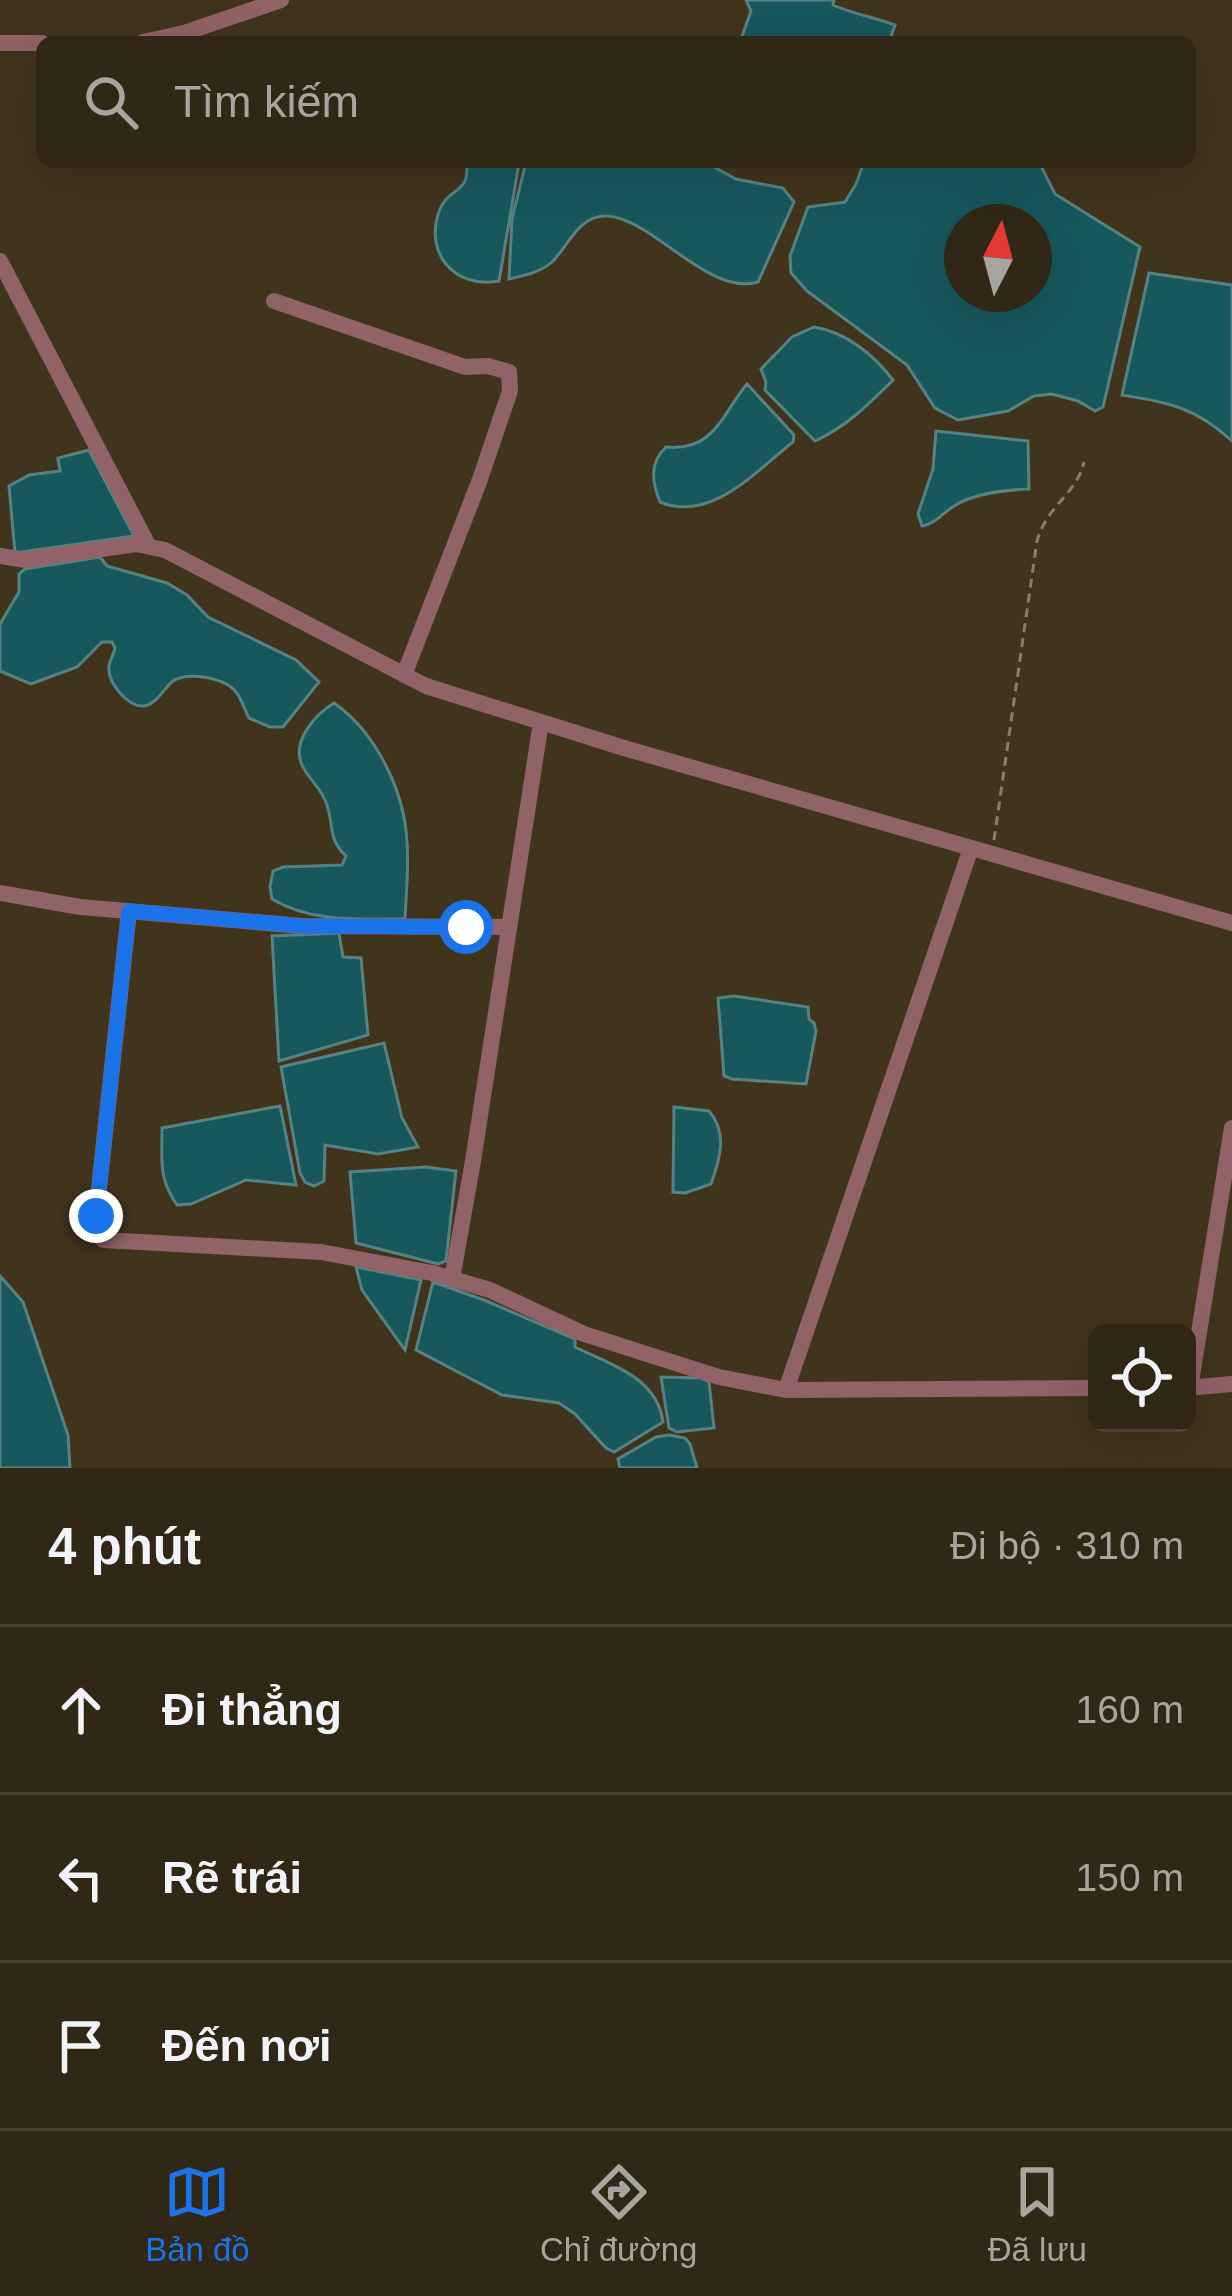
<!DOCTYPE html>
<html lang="vi">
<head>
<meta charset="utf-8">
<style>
  :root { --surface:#312716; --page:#392f1f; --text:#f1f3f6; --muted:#a8a5a1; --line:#4c4435; --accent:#1a73e8 }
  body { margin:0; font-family:Helvetica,sans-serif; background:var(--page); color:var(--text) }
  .controls { position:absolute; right:36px; bottom:36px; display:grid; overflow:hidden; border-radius:18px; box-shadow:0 12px 48px #0002 }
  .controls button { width:108px; height:108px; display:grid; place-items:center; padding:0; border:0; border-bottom:3px solid var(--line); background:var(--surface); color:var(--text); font:60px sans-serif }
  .compass { position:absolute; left:944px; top:204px; width:108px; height:108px; border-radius:50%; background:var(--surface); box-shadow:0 12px 48px #0002; rotate:6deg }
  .stop { position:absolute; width:36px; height:36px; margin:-27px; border:9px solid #1a73e8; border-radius:50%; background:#fff }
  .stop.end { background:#1a73e8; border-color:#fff; box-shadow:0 3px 12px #0008 }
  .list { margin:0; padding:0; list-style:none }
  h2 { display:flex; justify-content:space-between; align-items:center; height:156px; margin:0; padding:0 48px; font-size:51px }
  h2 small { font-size:39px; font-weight:400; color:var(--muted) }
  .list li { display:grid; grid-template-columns:78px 1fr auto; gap:36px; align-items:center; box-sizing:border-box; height:168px; padding:0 48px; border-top:3px solid var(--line) }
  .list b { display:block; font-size:45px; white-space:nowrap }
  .list em { font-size:39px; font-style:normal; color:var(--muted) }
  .icon { flex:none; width:66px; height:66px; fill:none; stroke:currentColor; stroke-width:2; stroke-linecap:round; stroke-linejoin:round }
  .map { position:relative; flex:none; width:1232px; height:1468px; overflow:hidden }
  .search { position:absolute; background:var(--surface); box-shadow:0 12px 48px #0002; left:36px; right:36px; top:36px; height:132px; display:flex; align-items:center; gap:30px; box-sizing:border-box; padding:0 42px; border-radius:18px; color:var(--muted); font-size:45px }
  .sheet { height:660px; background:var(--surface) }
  nav { display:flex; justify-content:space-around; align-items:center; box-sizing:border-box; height:168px; border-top:3px solid var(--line); background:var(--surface); font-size:33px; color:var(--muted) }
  nav a { display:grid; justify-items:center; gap:6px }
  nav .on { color:var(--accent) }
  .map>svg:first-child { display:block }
</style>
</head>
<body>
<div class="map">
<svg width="1232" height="1468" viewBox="0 0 1232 1468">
  <rect width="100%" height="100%" fill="#41341d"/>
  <!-- water -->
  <path fill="#17585d" stroke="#578282" stroke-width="3" fill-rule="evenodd" d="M746,0H834L833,5C851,13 876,18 895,25L889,42H740L751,11Z
    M466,162L519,163L499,281C454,289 423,253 440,209C449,187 472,193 466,162Z
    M526,162H705L736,179L783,188L794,202L758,282C709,297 652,218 607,216C579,215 569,245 552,262C541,272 523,276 509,279L512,219Z
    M864,162H1039L1055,194L1140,247L1103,407L1095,411L1078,401L1052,394L1034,396L1008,411L958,420L935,408L907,365L807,291L791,273L790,256L808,207L845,202L856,184ZM962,222H1034V294H962Z
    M1149,273L1232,285V441C1195,407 1170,403 1122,395Z
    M814,327C846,332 874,355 893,380C869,404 846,427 815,441L765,390L766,382L761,369L792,337Z
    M747,384L794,435L793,442C756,471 711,523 660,502C652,482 649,463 666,447C714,452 722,414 747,384Z
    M936,431L1028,441L1029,489C1005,490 974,493 954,506C941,514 937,523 922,526L918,514L933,469Z
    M89,450L134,536L15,553L9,486L29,475L60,471L58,458Z
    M100,557L107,566L167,583L187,595L208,617L296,660L319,682L283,727H270L249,718C245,710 241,698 236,692C225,678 188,671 173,681C164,688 157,704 144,706C127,707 107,682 109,666C110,659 114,654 115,648L112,642H102L77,667L31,684L0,671V624L19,592V574L25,569Z
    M334,703C376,732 405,792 407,843C409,868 406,894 405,919C360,919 312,923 272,899L270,887L273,871L283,867L342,865L346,856C328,839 334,827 327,805C322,788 308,779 302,765C291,741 316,714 334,703Z
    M339,933L343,957L361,958L368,1035L279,1061L272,936Z
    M734,996L808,1007L809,1019L814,1023L816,1031L806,1084L732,1079L724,1076L718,998Z
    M384,1043L402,1118L418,1147L378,1154L325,1145L324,1181L314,1186L305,1182L300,1173L281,1067Z
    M280,1106L296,1185L246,1180L191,1204L177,1205C158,1178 162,1159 162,1128Z
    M674,1107L709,1111C728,1133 720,1159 711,1184L685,1193L673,1192Z
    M426,1167L456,1171L446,1261L438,1264L356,1243L350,1172Z
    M356,1267L421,1280L405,1350L362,1290Z
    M0,1276L23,1302L68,1435L70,1468H0Z
    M433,1282L484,1300L575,1339V1347C611,1365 657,1377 663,1422L614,1452L606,1448L575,1414L559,1403L502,1395L416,1350Z
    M661,1377L701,1378L709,1382L714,1428L677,1432L669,1428Z
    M669,1435L685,1438L690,1444L697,1468H620L618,1459L656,1437Z"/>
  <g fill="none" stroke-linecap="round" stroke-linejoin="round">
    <!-- path -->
    <path stroke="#887d6a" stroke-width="3" stroke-dasharray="9 6" stroke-linecap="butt" d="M994,840L1037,541C1047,505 1077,494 1084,462"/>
    <!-- minor -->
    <path stroke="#916267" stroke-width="16" d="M143,42L184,33L281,0
      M0,43H42
      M0,261L148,545
      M274,301L465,367L488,366L509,372L510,391L479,482L404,675
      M0,556L26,560L136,544L165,550L426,686L624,748L1232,923
      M0,893L80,907L302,926L507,927
      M129,911L96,1216V1232L103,1240L321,1252L432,1273L490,1290L584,1334L719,1377L786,1390L1097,1388
      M452,1279L473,1161L541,722
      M1187,1388L1232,1384
      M1190,1388L1232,1128
      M786,1390L971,848"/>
  </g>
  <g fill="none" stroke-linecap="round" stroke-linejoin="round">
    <!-- route -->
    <path stroke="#1a73e8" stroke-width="15" d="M96,1216L129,911L302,926L466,927"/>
  </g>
</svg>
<div class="controls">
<button><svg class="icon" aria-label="locate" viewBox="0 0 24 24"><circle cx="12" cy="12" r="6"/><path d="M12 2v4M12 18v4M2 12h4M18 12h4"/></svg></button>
</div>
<svg class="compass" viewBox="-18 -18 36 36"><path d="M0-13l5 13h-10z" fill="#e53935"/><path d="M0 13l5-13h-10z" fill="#a8a5a1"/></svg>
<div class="stop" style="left:466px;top:927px"></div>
<div class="stop end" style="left:96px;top:1216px"></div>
<div class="search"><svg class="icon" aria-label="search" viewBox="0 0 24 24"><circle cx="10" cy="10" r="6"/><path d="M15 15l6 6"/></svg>Tìm kiếm</div>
</div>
<section class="sheet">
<h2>4 phút<small>Đi bộ · 310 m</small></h2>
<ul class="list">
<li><svg class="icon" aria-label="ahead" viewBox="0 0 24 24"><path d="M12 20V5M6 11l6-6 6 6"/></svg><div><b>Đi thẳng</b></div><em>160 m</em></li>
<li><svg class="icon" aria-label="left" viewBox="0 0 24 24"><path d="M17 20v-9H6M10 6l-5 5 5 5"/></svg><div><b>Rẽ trái</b></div><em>150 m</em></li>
<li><svg class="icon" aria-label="arrive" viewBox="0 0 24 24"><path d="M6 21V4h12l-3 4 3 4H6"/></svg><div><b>Đến nơi</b></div></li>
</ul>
</section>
<nav>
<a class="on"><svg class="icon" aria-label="map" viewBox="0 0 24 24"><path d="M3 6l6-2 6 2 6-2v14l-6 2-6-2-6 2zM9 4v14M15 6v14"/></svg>Bản đồ</a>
<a><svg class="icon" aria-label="directions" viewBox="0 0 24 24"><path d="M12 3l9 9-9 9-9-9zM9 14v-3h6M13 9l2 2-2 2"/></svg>Chỉ đường</a>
<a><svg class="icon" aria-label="saved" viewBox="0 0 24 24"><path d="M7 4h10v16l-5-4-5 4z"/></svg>Đã lưu</a>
</nav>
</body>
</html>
